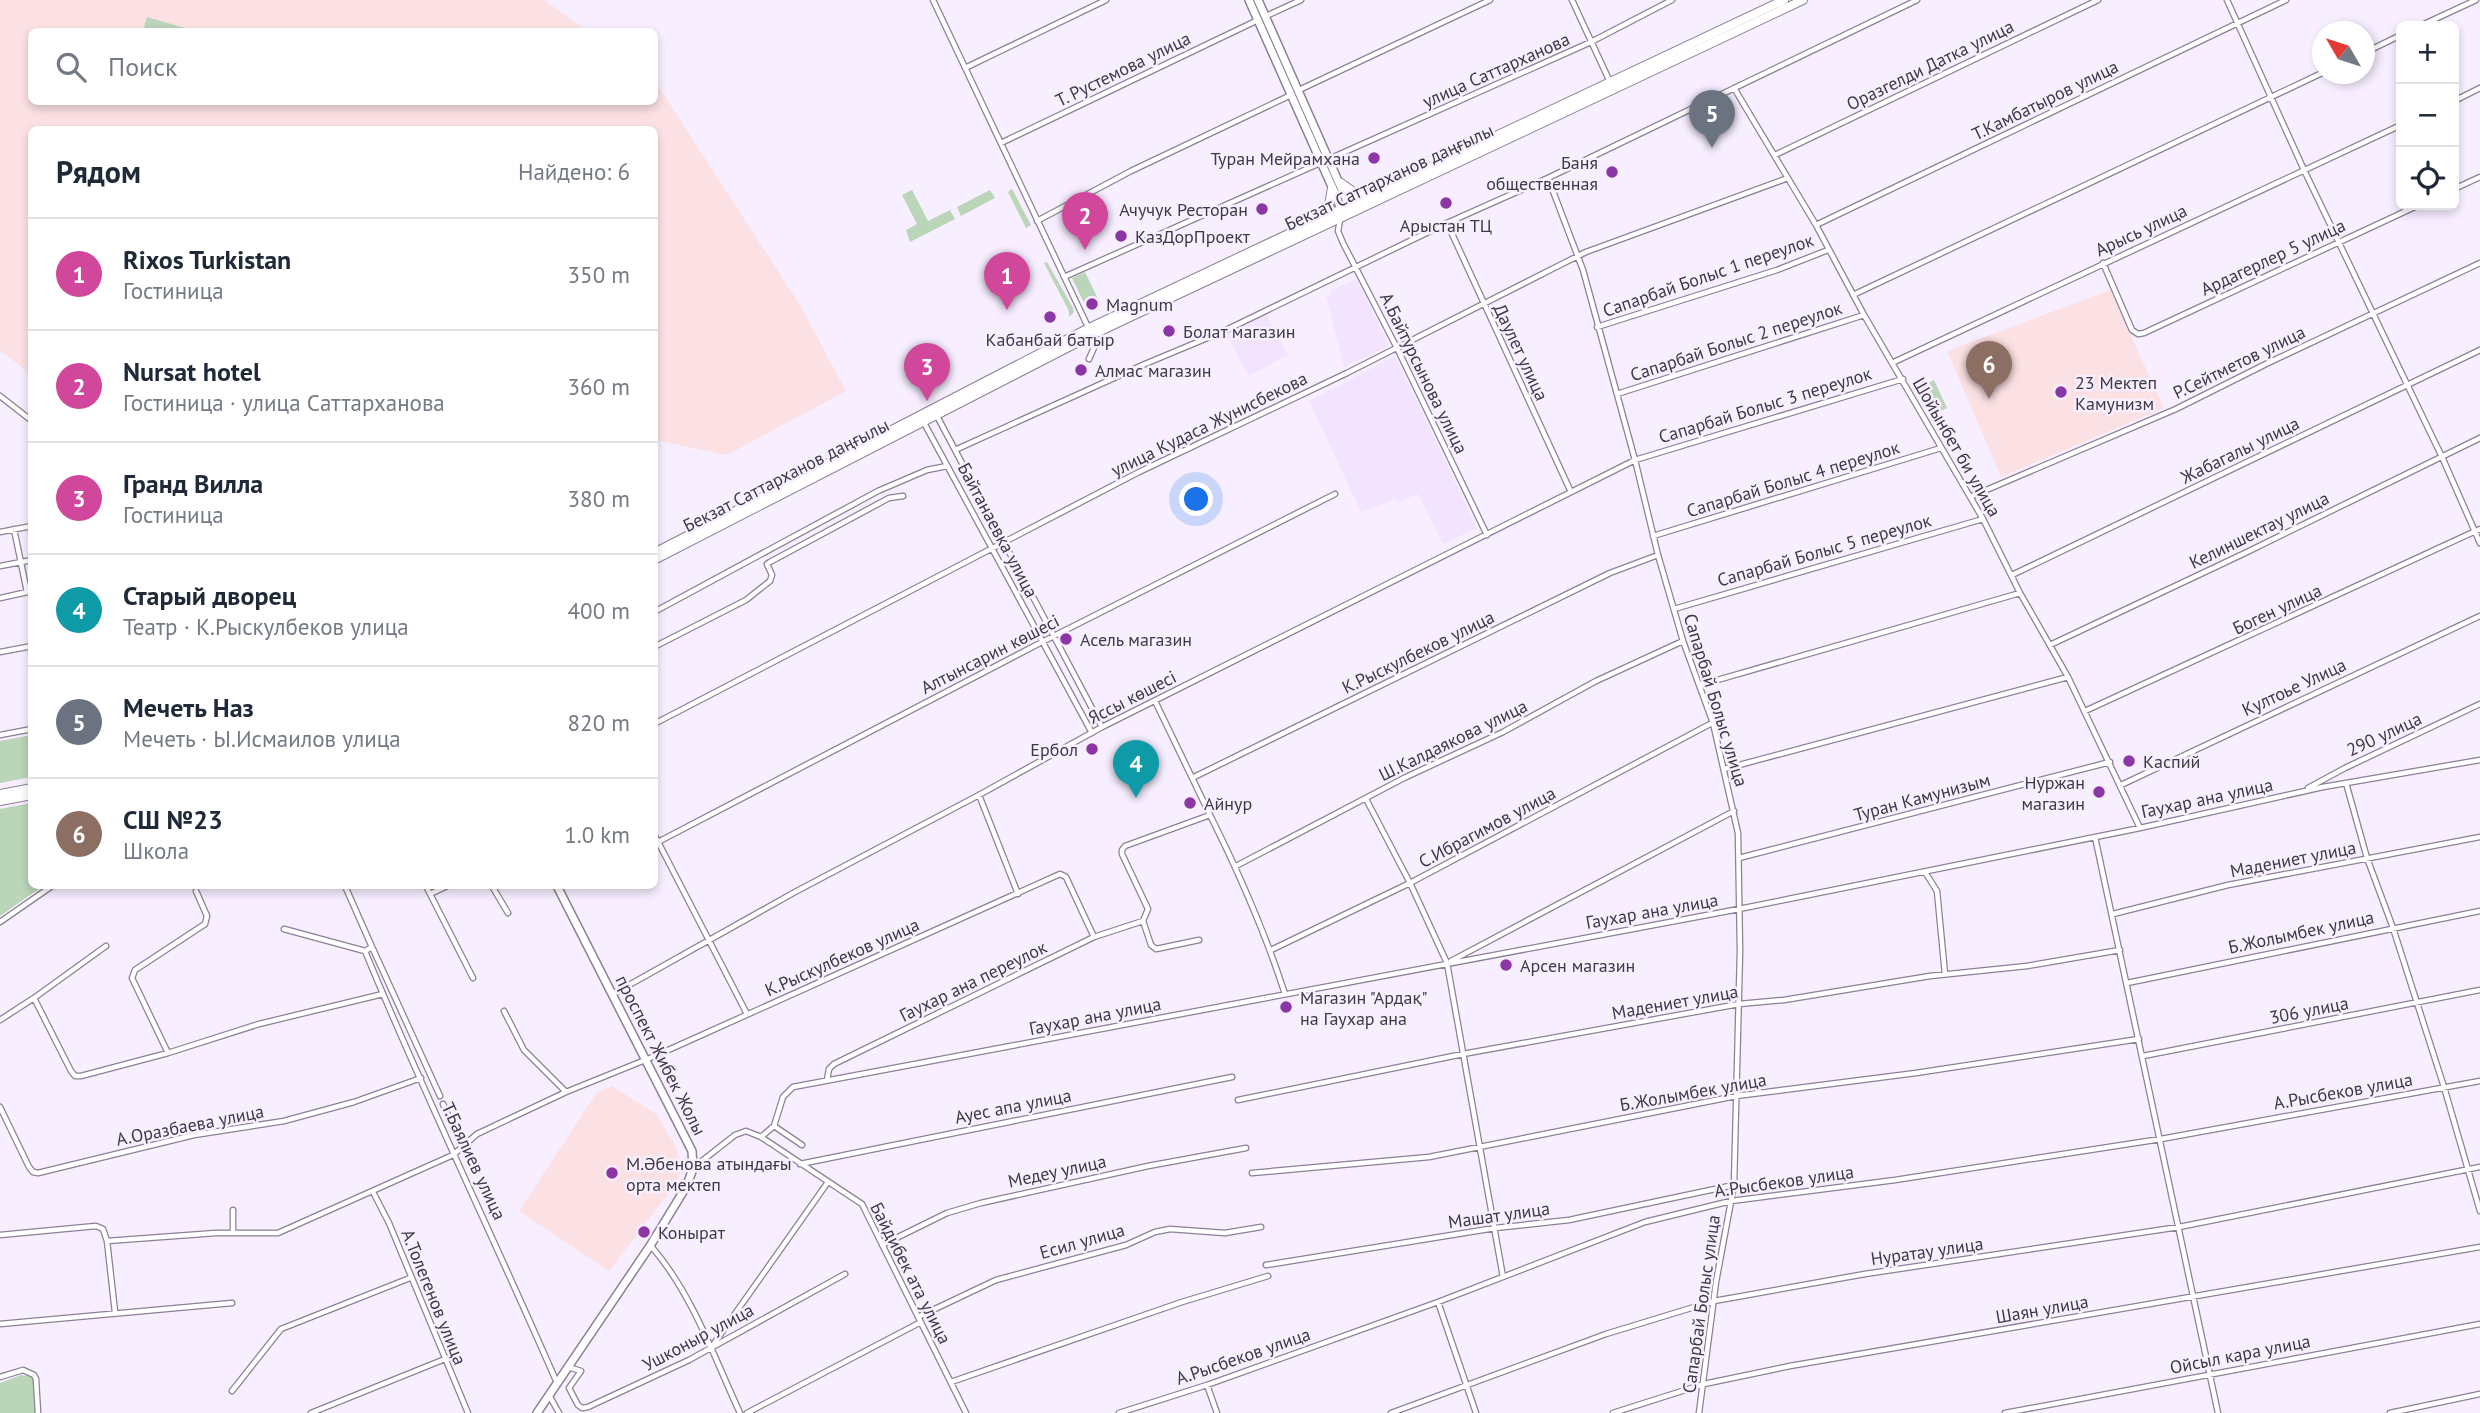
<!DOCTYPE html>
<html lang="ru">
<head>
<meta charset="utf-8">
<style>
  :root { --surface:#fff; --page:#f2f2f3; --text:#1f2937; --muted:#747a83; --line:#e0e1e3; --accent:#b45309 }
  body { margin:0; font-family:"PT Sans",sans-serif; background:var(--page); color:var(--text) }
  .controls { position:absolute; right:21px; top:21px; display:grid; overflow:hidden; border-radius:10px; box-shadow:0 4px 10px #0003 }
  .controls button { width:63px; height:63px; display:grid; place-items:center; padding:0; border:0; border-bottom:2px solid var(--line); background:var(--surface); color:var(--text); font:35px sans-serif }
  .compass { position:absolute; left:2312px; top:21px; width:63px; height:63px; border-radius:50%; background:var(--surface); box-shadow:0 4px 10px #0003; rotate:309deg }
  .you { position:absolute; left:1197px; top:500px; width:24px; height:24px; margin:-18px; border:5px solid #fff; border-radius:50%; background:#1a73e8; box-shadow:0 0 0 10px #1a73e833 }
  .badge { display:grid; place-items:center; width:46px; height:46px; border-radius:50%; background:var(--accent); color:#fff; font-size:23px; font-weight:700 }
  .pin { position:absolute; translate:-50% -58px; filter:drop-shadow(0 2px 4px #0008) }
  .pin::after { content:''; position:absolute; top:37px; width:24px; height:21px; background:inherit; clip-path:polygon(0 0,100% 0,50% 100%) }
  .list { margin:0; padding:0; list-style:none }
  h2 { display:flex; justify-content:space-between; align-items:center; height:91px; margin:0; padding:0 28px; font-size:30px }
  h2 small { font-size:23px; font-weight:400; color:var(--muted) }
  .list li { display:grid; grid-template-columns:46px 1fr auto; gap:21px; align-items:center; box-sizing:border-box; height:112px; padding:0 28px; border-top:2px solid var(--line) }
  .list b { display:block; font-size:26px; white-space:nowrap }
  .list p { margin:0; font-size:23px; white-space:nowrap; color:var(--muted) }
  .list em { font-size:23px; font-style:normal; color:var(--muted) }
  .icon { flex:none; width:38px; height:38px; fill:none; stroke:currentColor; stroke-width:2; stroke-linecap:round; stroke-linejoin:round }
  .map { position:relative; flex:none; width:2480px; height:1413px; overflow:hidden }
  .search { position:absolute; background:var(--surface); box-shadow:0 4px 10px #0003; left:28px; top:28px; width:630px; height:77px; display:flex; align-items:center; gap:18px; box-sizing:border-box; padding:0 24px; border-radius:10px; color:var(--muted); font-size:26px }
  .panel { position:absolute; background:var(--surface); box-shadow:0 4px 10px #0003; left:28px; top:126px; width:630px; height:763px; border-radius:10px }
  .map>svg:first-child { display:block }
</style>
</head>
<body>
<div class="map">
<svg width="2480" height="1413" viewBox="0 0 2480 1413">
  <rect width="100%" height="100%" fill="#f7eeff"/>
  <!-- built -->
  <path fill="#f2e4ff" d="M1357,279L1389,346L1344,367L1326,296L1330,295V291Z
    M1266,313L1288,355L1249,376L1225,332Z
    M1395,356L1477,528L1443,544L1418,494L1398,502L1396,499L1361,512L1309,401Z"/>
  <!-- education -->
  <path fill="#fce1e4" d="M0,0H544L587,31L32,32V102H654L655,81L800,305L846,391L727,455L655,440L654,130H32L31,375L0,350Z
    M2110,290L2164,408L2001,477L1947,351Z
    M612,1086L656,1114L674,1143L682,1165L678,1181L609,1271L519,1211L597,1092Z"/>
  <!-- green -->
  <path fill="#bad5b8" d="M147,17L195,31H143Z
    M1012,189L1031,225L1026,228L1008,192Z
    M912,190L928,221L950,210L955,219L910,242L906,230L917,224L902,195Z
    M990,190L995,198L961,216L957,207Z
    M1047,262L1073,308L1074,312L1069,317V311L1044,263Z
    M1085,272L1098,299L1085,305L1072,278Z
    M1934,380L1947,408L1934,414L1921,387Z
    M31,735V777L0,783V741Z
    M31,803L32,886H43L0,916V809Z
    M21,1375L32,1377L35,1381L36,1413H0V1383Z"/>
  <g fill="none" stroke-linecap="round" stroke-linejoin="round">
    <!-- street casing -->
    <g stroke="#8b8194" stroke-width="7">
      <path id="street" d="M933,0L1088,327
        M1572,0L1610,82
        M2227,0L2304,170L2442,457L2480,543
        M1266,16L1301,0
        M2420,26L2476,0
        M2364,53L2401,35
        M965,68L1106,0
        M1734,88L1816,225L1864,315L1983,519L2020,593L2068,677L2140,828
        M1299,90L1490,0
        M2454,101L2480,88
        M1001,143L1258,20
        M1775,155L2098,0
        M1329,159L1591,42L1672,0
        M1548,178L1583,270L1635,460L1658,555L1683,641L1713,723L1738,833L1740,951L1734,1185L1716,1282L1699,1413
        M2454,189L2480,177
        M1340,220L1338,231L1343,243L1397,348L1487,535
        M1037,221L1131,171L1291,95
        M1447,223L1571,492
        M1816,225L2286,0
        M2103,263L2132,330L2138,334L2144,333L2419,205
        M1064,277L1320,163
        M1853,295L2322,73
        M1597,327L1777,270L1828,250
        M1089,359L1096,343L1092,335
        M1894,362L2401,125
        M1617,394L1864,315
        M0,396L32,421
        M937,416L1102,727
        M923,421L1092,733
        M955,450L1145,364L1224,331L1447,223L1548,178L1917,0
        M1970,497L2176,409L2268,363L2480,263
        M14,529L27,592
        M0,532L32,526
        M1653,536L1941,448
        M0,566L32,560
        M2012,575L2480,350
        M0,598L32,591
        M1674,609L1983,519
        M654,612L878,491L927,470L947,466
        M2050,645L2243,554L2480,438
        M654,647L746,600L770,581L772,575L767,564L770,562L889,498L903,496
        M0,652L32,646
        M1700,685L2020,593
        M2085,711L2480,529
        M654,724L1139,472L1347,373L1560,265L1586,252L1788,178
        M0,735L32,729
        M1724,769L2068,677
        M1192,778L1610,573L1658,555
        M2346,783L2367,858L2393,928L2444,1087L2480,1211
        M2121,785L2480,616
        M2308,788L2345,768L2480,704
        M979,795L1018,894
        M1366,799L1410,883L1447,963L1503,1277
        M1210,815C1239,873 1265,932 1285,994
        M654,834L747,1014
        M2095,837L2218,1413
        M658,842L1042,642L1335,494
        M1739,858L2110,762
        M1236,866L1404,778L1503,732L1596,681L1683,641
        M1925,872L1937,891L1945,974
        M345,886L372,947L365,951C425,1097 494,1238 557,1383
        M426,886L473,978
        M492,886L508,913
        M430,894L447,886
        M2113,914L2228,885L2480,837
        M1143,921L1148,909L1122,854V850L1125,846L1210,815L1155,701
        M0,922L52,886
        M284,929L365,951
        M372,947L440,1096
        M1271,950L1410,883L1712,723
        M1451,961L1734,811
        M2127,983L2480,911
        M613,994L795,892L979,795L1102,727L1635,460L1903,379
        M34,998L71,1071L75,1076H81L168,1053L259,1024L383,994
        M504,1011L524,1050L566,1092
        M0,1020L34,998L106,946
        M168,1053L132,978L135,970L205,924L207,916L196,891
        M2143,1056L2480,990
        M827,1080L829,1069L834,1064L1094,937L1143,921L1151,945L1156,949L1199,940
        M1238,1100L1463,1054L1739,1004L1784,1000L1930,976L2027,966L2120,950
        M443,1104L462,1146
        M0,1107L29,1167L33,1172L38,1173L194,1135L284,1121L354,1102L421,1078
        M774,1126L802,1145
        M761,1137L774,1126L783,1097L793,1087L1739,909L2140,828L2323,787L2480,760
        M800,1164L1232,1077
        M693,1168L735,1135L746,1131L761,1137L862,1204L966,1413
        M1252,1173L1429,1157L1736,1096L1916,1073L2139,1039
        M373,1192L389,1223L468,1413
        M233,1233V1210
        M0,1235L96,1226L103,1229L107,1241L216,1233H278L453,1155L477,1134L566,1092L655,1056L1060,874L1066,877L1094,937
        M107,1241L115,1312
        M882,1245L947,1213L981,1203L1148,1166L1246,1148
        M651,1246C692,1293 714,1357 740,1413
        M1266,1265L1495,1228L1569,1220L1734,1185
        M1438,1302L1476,1413
        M918,1317L996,1280L1126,1245L1155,1232L1170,1229L1225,1233L1261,1227
        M0,1324L232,1303
        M713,1345L828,1182
        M568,1367L581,1371L569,1388L578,1405L582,1408L588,1407L689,1360L845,1274
        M0,1377L23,1370L34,1375L36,1379L38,1413
        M951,1382L1182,1302L1268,1276
        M1207,1385L1217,1413
        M232,1391L281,1329L410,1278
        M549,1395L559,1413
        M311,1413L445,1359
        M747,1413L921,1322
        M1119,1413L1207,1385L1438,1302L1645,1222L1731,1201L1895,1180L2161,1139L2480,1081
        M1391,1413L1606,1334L1714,1301L1865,1274L2179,1227L2480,1167
        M1613,1413L1704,1384L1790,1366L2480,1247
        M2005,1413L2480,1324
        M2390,1413L2480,1394"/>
    </g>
    <!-- secondary casing -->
    <g stroke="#8b8194" stroke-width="10">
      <path id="secondary" d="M1249,0L1337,198L1342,214
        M1258,0L1350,208
        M537,1413L650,1246L686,1187L693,1169L692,1151L557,886"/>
    </g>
    <!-- primary casing -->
    <g stroke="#8b8194" stroke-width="10">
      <path id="primary" d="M1341,183L1355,193L1370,192
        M1317,218L1329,205L1332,188
        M654,553L1089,328L1784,0
        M654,560L1092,335L1803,0
        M0,794L32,788
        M0,801L32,795"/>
    </g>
    <!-- street -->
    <use href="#street" stroke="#fff" stroke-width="4.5"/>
    <!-- secondary -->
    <use href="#secondary" stroke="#fff" stroke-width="7"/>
    <!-- primary -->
    <use href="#primary" stroke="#fff" stroke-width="8"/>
  </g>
  <!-- markers -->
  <g fill="#8b36a4" stroke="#f7eeff" stroke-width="2.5">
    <circle cx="1374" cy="158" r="7"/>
    <circle cx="1612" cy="172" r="7"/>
    <circle cx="1446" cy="203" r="7"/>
    <circle cx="1262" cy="209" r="7"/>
    <circle cx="1121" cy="236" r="7"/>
    <circle cx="1092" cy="304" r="7"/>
    <circle cx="1050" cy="317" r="7"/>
    <circle cx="1169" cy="331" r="7"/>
    <circle cx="1081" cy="370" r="7"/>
    <circle cx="2061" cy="392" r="7"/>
    <circle cx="1066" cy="639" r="7"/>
    <circle cx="1092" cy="749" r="7"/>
    <circle cx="2129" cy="761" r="7"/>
    <circle cx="2099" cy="792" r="7"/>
    <circle cx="1190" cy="803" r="7"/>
    <circle cx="1506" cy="965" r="7"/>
    <circle cx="1286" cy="1007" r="7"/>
    <circle cx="612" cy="1173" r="7"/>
    <circle cx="644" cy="1232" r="7"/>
  </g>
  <g text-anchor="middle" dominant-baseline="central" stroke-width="5" stroke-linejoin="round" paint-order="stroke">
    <!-- street labels -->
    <g font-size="18" fill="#3e3a42" stroke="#f7eeff">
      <text transform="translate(1930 65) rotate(-26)">Оразгелди Датка улица</text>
      <text transform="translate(1123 69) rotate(-26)">Т. Рустемова улица</text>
      <text transform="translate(1496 70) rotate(-24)">улица Саттарханова</text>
      <text transform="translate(2045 100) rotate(-26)">Т.Камбатыров улица</text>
      <text transform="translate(1389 177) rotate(-25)">Бекзат Саттарханов даңғылы</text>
      <text transform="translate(2141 230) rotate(-25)">Арысь улица</text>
      <text transform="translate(2273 257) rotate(-25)">Ардагерлер 5 улица</text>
      <text transform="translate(1708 275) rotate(-19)">Сапарбай Болыс 1 переулок</text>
      <text transform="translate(1736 341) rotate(-18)">Сапарбай Болыс 2 переулок</text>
      <text transform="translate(1521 352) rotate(65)">Даулет улица</text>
      <text transform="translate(2239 362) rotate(-26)">Р.Сейтметов улица</text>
      <text transform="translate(1424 373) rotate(64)">А.Байтурсынова улица</text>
      <text transform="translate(1765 405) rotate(-17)">Сапарбай Болыс 3 переулок</text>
      <text transform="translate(1209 424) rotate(-26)">улица Кудаса Жунисбекова</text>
      <text transform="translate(1957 447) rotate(60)">Шойынбет би улица</text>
      <text transform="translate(2240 450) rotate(-26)">Жабагалы улица</text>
      <text transform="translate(786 475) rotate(-27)">Бекзат Саттарханов даңғылы</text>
      <text transform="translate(1793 479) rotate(-17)">Сапарбай Болыс 4 переулок</text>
      <text transform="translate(998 530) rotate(62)">Байтанаевка улица</text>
      <text transform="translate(2259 530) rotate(-26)">Келиншектау улица</text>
      <text transform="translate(1824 550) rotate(-16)">Сапарбай Болыс 5 переулок</text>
      <text transform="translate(2277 609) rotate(-25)">Боген улица</text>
      <text transform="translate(1418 652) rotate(-26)">К.Рыскулбеков улица</text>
      <text transform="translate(990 654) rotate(-27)">Алтынсарин көшесі</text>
      <text transform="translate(2294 687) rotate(-25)">Култоье Улица</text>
      <text transform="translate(1132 697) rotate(-27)">Яссы көшесі</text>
      <text transform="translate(1716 700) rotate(73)">Сапарбай Болыс улица</text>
      <text transform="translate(2384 734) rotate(-25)">290 улица</text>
      <text transform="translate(1453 740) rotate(-26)">Ш.Калдаякова улица</text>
      <text transform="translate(1922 797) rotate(-15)">Туран Камунизым</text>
      <text transform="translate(2207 798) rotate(-12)">Гаухар ана улица</text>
      <text transform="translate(1487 827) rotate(-28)">С.Ибрагимов улица</text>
      <text transform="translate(2293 859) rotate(-11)">Мадениет улица</text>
      <text transform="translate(1652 911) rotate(-10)">Гаухар ана улица</text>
      <text transform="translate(2301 932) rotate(-12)">Б.Жолымбек улица</text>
      <text transform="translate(842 957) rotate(-24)">К.Рыскулбеков улица</text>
      <text transform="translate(973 981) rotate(-26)">Гаухар ана переулок</text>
      <text transform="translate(1675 1002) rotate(-10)">Мадениет улица</text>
      <text transform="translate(2309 1010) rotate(-11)">306 улица</text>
      <text transform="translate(1095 1016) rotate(-11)">Гаухар ана улица</text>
      <text transform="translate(661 1055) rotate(63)">проспект Жибек Жолы</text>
      <text transform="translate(2343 1091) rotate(-10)">А.Рысбеков улица</text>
      <text transform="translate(1693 1092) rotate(-10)">Б.Жолымбек улица</text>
      <text transform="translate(1013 1106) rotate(-11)">Ауес апа улица</text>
      <text transform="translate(190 1125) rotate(-11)">А.Оразбаева улица</text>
      <text transform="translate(474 1161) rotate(65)">Т.Баялиев улица</text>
      <text transform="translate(1057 1171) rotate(-12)">Медеу улица</text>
      <text transform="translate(1784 1181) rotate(-8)">А.Рысбеков улица</text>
      <text transform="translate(1499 1215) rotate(-8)">Машат улица</text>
      <text transform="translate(1082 1241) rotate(-16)">Есил улица</text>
      <text transform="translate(1927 1251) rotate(-8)">Нуратау улица</text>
      <text transform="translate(911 1273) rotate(63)">Байдибек ата улица</text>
      <text transform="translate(434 1297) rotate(68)">А.Толегенов улица</text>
      <text transform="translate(1701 1304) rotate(-82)">Сапарбай Болыс улица</text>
      <text transform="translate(2042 1309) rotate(-10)">Шаян улица</text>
      <text transform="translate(698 1337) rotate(-28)">Ушконыр улица</text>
      <text transform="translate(2240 1354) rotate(-11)">Ойсыл кара улица</text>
      <text transform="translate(1243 1356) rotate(-19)">А.Рысбеков улица</text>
    </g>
    <!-- poi labels -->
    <g font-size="18" fill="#3e3a42" stroke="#f7eeff" text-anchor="start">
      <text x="1360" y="158" text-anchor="end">Туран Мейрамхана</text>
      <text x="1598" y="162" text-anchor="end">Баня<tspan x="1598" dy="21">общественная</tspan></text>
      <text x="1248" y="209" text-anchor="end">Ачучук Ресторан</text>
      <text x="1446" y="225" text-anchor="middle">Арыстан ТЦ</text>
      <text x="1135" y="236">КазДорПроект</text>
      <text x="1106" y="304">Magnum</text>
      <text x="1183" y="331">Болат магазин</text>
      <text x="1050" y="339" text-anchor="middle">Кабанбай батыр</text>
      <text x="1095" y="370">Алмас магазин</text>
      <text x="2075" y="382">23 Мектеп<tspan x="2075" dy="21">Камунизм</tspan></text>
      <text x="1080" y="639">Асель магазин</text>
      <text x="1078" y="749" text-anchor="end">Ербол</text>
      <text x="2143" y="761">Каспий</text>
      <text x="2085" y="782" text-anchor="end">Нуржан<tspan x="2085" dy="21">магазин</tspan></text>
      <text x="1204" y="803">Айнур</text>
      <text x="1520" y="965">Арсен магазин</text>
      <text x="1300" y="997">Магазин "Ардақ"<tspan x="1300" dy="21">на Гаухар ана</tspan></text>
      <text x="626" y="1163">М.Әбенова атындағы<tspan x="626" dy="21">орта мектеп</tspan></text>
      <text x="658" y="1232">Конырат</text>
    </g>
  </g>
</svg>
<div class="controls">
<button>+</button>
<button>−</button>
<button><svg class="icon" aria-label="locate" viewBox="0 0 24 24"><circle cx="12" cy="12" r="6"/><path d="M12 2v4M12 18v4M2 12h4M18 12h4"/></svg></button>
</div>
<svg class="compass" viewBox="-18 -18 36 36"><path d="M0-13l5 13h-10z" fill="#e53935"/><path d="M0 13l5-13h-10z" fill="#747a83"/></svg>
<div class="you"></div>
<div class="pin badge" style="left:1007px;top:310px;background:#d1479c">1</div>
<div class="pin badge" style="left:1085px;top:250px;background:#d1479c">2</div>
<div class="pin badge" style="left:927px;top:401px;background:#d1479c">3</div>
<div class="pin badge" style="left:1136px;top:798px;background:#0f9aa8">4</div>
<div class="pin badge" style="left:1712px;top:148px;background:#6b7280">5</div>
<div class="pin badge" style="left:1989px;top:399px;background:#8d6e63">6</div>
<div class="search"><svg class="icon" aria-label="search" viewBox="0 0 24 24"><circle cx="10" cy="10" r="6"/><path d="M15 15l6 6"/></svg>Поиск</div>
<section class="panel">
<h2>Рядом<small>Найдено: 6</small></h2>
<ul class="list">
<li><span class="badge" style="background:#d1479c">1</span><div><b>Rixos Turkistan</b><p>Гостиница</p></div><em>350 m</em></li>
<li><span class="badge" style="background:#d1479c">2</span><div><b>Nursat hotel</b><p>Гостиница · улица Саттарханова</p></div><em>360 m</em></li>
<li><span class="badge" style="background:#d1479c">3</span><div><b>Гранд Вилла</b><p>Гостиница</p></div><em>380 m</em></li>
<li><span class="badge" style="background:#0f9aa8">4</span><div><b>Старый дворец</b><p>Театр · К.Рыскулбеков улица</p></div><em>400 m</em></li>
<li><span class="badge" style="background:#6b7280">5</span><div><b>Мечеть Наз</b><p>Мечеть · Ы.Исмаилов улица</p></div><em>820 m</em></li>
<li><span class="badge" style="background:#8d6e63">6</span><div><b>СШ №23</b><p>Школа</p></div><em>1.0 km</em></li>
</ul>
</section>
</div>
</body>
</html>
